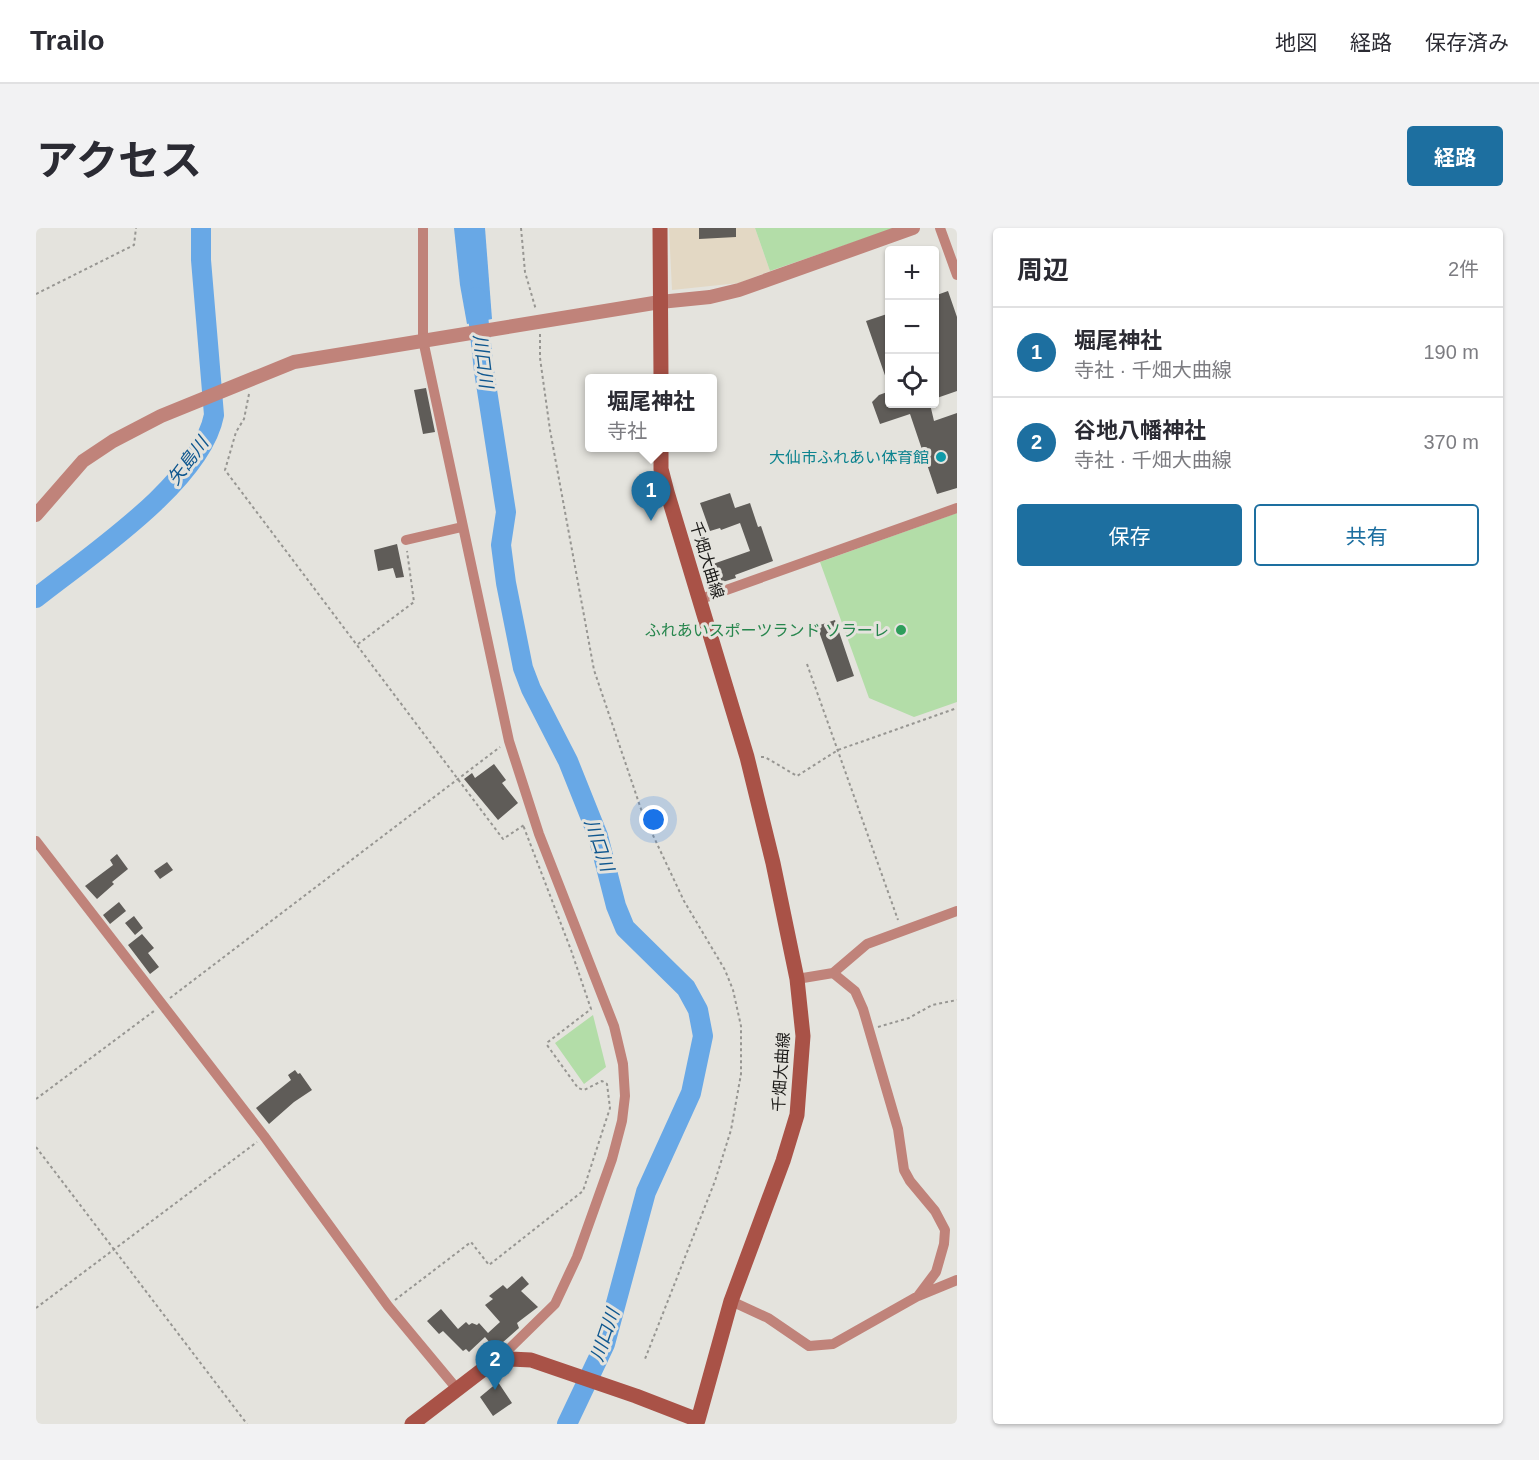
<!DOCTYPE html>
<html lang="ja">
<head>
<meta charset="utf-8">
<style>
  :root { --surface:#fff; --page:#f2f2f3; --text:#2b2b33; --muted:#7c7c81; --line:#e1e1e2; --accent:#1d6fa0 }
  body { margin:0; font-family:Helvetica,"Noto Sans JP",sans-serif; background:var(--page); color:var(--text) }
  .controls { position:absolute; right:18px; top:18px; display:grid; overflow:hidden; border-radius:6px; box-shadow:0 2px 4px #0004 }
  .controls button { width:54px; height:54px; display:grid; place-items:center; padding:0; border:0; border-bottom:2px solid var(--line); background:var(--surface); color:var(--text); font:30px sans-serif }
  .you { position:absolute; left:618px; top:592px; width:21px; height:21px; margin:-15px; border:4px solid #fff; border-radius:50%; background:#1a73e8; box-shadow:0 0 0 9px #1a73e833 }
  .badge { display:grid; place-items:center; width:39px; height:39px; border-radius:50%; background:var(--accent); color:#fff; font-size:20px; font-weight:700 }
  .pin { position:absolute; translate:-50% -50px; filter:drop-shadow(0 2px 3px #0008) }
  .pin::after { content:''; position:absolute; top:32px; width:21px; height:18px; background:inherit; clip-path:polygon(0 0,100% 0,50% 100%) }
  .popup { position:absolute; left:549px; top:146px; width:132px; height:78px; box-sizing:border-box; display:grid; place-content:center; border-radius:6px; background:var(--surface); filter:drop-shadow(0 2px 4px #0005); font-size:20px; white-space:nowrap; color:var(--muted) }
  .popup b { font-size:22px; color:var(--text) }
  .popup::after { content:''; position:absolute; left:50%; top:100%; margin-left:-12px; border:12px solid transparent; border-top-color:var(--surface) }
  .list { margin:0; padding:0; list-style:none }
  h2 { display:flex; justify-content:space-between; align-items:center; height:78px; margin:0; padding:0 24px; font-size:26px }
  h2 small { font-size:20px; font-weight:400; color:var(--muted) }
  .list li { display:grid; grid-template-columns:39px 1fr auto; gap:18px; align-items:center; box-sizing:border-box; height:90px; padding:0 24px; border-top:2px solid var(--line) }
  .list b { display:block; font-size:22px; white-space:nowrap }
  .list p { margin:0; font-size:20px; white-space:nowrap; color:var(--muted) }
  .list em { font-size:20px; font-style:normal; color:var(--muted) }
  .actions { display:flex; gap:12px; padding:18px 24px }
  .actions a { flex:1; padding:14px 0; border:2px solid var(--accent); border-radius:6px; text-align:center; font-size:21px; color:var(--accent) }
  .actions .main { background:var(--accent); color:#fff }
  .icon { flex:none; width:33px; height:33px; fill:none; stroke:currentColor; stroke-width:2; stroke-linecap:round; stroke-linejoin:round }
  .map { position:relative; flex:none; width:921px; height:1196px; overflow:hidden; border-radius:6px }
  header { display:flex; align-items:center; gap:36px; box-sizing:border-box; height:84px; padding:0 30px; background:var(--surface); border-bottom:2px solid var(--line) }
  header strong { font-size:28px }
  nav { display:flex; gap:33px; margin-inline-start:auto; font-size:21px }
  .intro { display:flex; align-items:center; justify-content:space-between; box-sizing:border-box; height:144px; padding:0 36px }
  h1 { margin:0; font-size:42px }
  .button { padding:15px 27px; border-radius:6px; background:var(--accent); color:#fff; font-size:21px; font-weight:700 }
  main { display:flex; gap:36px; padding:0 36px }
  aside { flex:1; background:var(--surface); border-radius:6px; box-shadow:0 2px 4px #0004 }
  .map>svg:first-child { display:block }
</style>
</head>
<body>
<header>
<strong>Trailo</strong>
<nav><a>地図</a><a>経路</a><a>保存済み</a></nav>
</header>
<div class="intro"><h1>アクセス</h1><a class="button">経路</a></div>
<main>
<div class="map">
<svg width="921" height="1196" viewBox="0 0 921 1196">
  <rect width="100%" height="100%" fill="#e4e3dd"/>
  <!-- commercial -->
  <path fill="#e3d8c4" d="M633,0H719L734,43L703,55L636,62Z"/>
  <!-- green -->
  <path fill="#b3dda8" d="M719,0H859L734,43Z
    M921,285V474L878,489L833,470L784,334Z
    M557,787L570,839L548,856L519,815Z"/>
  <!-- water -->
  <path fill="#68a8e6" d="M418,0H449L456,91L431,96L424,57Z"/>
  <g fill="none" stroke-linecap="round" stroke-linejoin="round">
    <!-- river -->
    <path stroke="#68a8e6" stroke-width="20" d="M440,69L448,143L470,284L465,317L470,355L487,440L495,461L532,533L562,608L580,678L589,700L650,760L662,782L667,808L655,865L610,964L569,1116L531,1196
      M0,370C53,328 165,254 178,187L165,32V0"/>
  </g>
  <!-- building -->
  <path fill="#5f5c58" d="M663,0H700V9L663,11Z
    M912,63L921,89V163L898,171V68Z
    M854,85V156H852L830,93Z
    M390,160L399,204L387,206L378,162Z
    M854,163V176H894L898,193L921,185V260L901,266L874,186L844,196L836,174L843,167Z
    M694,265L699,280L714,275L722,299L725,298L737,333L699,347L700,350L683,355L677,336L714,323L704,295L685,302L684,300L674,303L664,275Z
    M361,316L368,349L360,350L357,340L342,343L338,322Z
    M799,392L818,448L801,454L781,398Z
    M458,536L470,552L466,555L482,575L462,592L428,551L436,545L439,550Z
    M81,626L92,641L76,654L78,656L61,671L49,658L77,637L74,632Z
    M131,634L137,642L124,651L118,643Z
    M83,674L90,683L74,696L67,687Z
    M98,688L107,700L99,707L89,695Z
    M106,706L118,720L112,725L123,739L114,746L92,717Z
    M259,842L262,846L264,845L276,862L258,874L233,896L220,880L255,852L252,847Z
    M486,1048L493,1056L485,1063L502,1079L481,1095L483,1100L459,1121L449,1109L433,1124L430,1121L427,1123L407,1103L403,1106L391,1093L405,1081L422,1101L430,1094L433,1097L436,1095L441,1097L443,1095L452,1105L464,1094L449,1077L457,1071L453,1068L467,1057L471,1061Z
    M462,1154L476,1175L457,1188L444,1169Z"/>
  <g fill="none" stroke-linecap="round" stroke-linejoin="round">
    <!-- path -->
    <path stroke="#979692" stroke-width="2" stroke-dasharray="3 3" stroke-linecap="butt" d="M485,0L489,44L500,82
      M0,66L98,17L100,0
      M504,106V130L514,202L558,442L606,584L648,673L689,742L697,762L705,798V846L695,902L679,953L609,1131
      M213,166L208,191L200,204L189,242L467,611L488,597
      M322,416L378,374L371,323
      M771,436L862,692
      M725,529H729L761,548L802,522L921,480
      M134,770L464,519
      M842,799L873,790L896,777L921,772
      M0,871L118,783
      M0,919L211,1196
      M359,1072L435,1014L453,1037L547,963L574,880L571,856L566,853L548,862L542,860L511,817L512,814L555,781L535,722L487,597
      M0,1080L221,914"/>
    <!-- minor -->
    <path stroke="#c0837a" stroke-width="10" d="M387,0V112L473,513L503,606L578,798L587,836L589,868L586,893L576,931L541,1029L519,1076L471,1123L469,1133
      M904,0L921,47
      M370,312L426,299
      M665,371L921,280
      M0,613L228,908L352,1078L421,1161
      M797,745L819,763L827,781L862,901L868,942L874,953L899,983L909,1002L908,1016L900,1044L882,1068
      M761,751L797,745L831,716L921,683
      M695,1073L732,1090L773,1118L797,1116L882,1068L921,1052"/>
    <!-- tertiary -->
    <path stroke="#c0837a" stroke-width="14" d="M0,287L47,233L77,213L125,188L258,134L624,74L674,69L703,62L877,0"/>
    <!-- secondary -->
    <path stroke="#a95247" stroke-width="15" d="M624,0L625,150
      M376,1196L445,1143L458,1136L474,1131L495,1132L600,1168L662,1192L695,1073L747,933L761,887L767,808L761,751L737,635L711,529L631,264L625,241V220"/>
  </g>
  <!-- markers -->
  <circle fill="#0f9aa8" stroke="#e4e3dd" stroke-width="2" cx="905" cy="229" r="6"/>
  <circle fill="#2e9e5b" stroke="#e4e3dd" stroke-width="2" cx="865" cy="402" r="6"/>
  <g text-anchor="middle" dominant-baseline="central" stroke-width="6" stroke-linejoin="round" paint-order="stroke">
    <!-- culture labels -->
    <g font-size="16" fill="#0d838f" stroke="#e4e3dd" text-anchor="end">
      <text x="893" y="229">大仙市ふれあい体育館</text>
    </g>
    <!-- street labels -->
    <g font-size="16" fill="#1a1917" stroke="#e4e3dd">
      <text transform="translate(671 332) rotate(73)">千畑大曲線</text>
      <text transform="translate(745 844) rotate(-86)">千畑大曲線</text>
    </g>
    <!-- leisure labels -->
    <g font-size="16" fill="#27864d" stroke="#e4e3dd" text-anchor="end">
      <text x="853" y="402">ふれあいスポーツランド ソラーレ</text>
    </g>
    <!-- water labels -->
    <g font-size="18" font-style="italic" fill="#0f578f" stroke="#e4e3dd">
      <text transform="translate(447 133) rotate(83)">川口川</text>
      <text transform="translate(152 233) rotate(-53)">矢島川</text>
      <text transform="translate(563 617) rotate(71)">川口川</text>
      <text transform="translate(569 1107) rotate(-71)">川口川</text>
    </g>
  </g>
</svg>
<div class="controls">
<button>+</button>
<button>−</button>
<button><svg class="icon" aria-label="locate" viewBox="0 0 24 24"><circle cx="12" cy="12" r="6"/><path d="M12 2v4M12 18v4M2 12h4M18 12h4"/></svg></button>
</div>
<div class="you"></div>
<div class="pin badge" style="left:615px;top:293px">1</div>
<div class="popup"><b>堀尾神社</b>寺社</div>
<div class="pin badge" style="left:459px;top:1162px">2</div>
</div>
<aside>
<h2>周辺<small>2件</small></h2>
<ul class="list">
<li><span class="badge">1</span><div><b>堀尾神社</b><p>寺社 · 千畑大曲線</p></div><em>190 m</em></li>
<li><span class="badge">2</span><div><b>谷地八幡神社</b><p>寺社 · 千畑大曲線</p></div><em>370 m</em></li>
</ul>
<div class="actions"><a class="main">保存</a><a>共有</a></div>
</aside>
</main>
</body>
</html>
